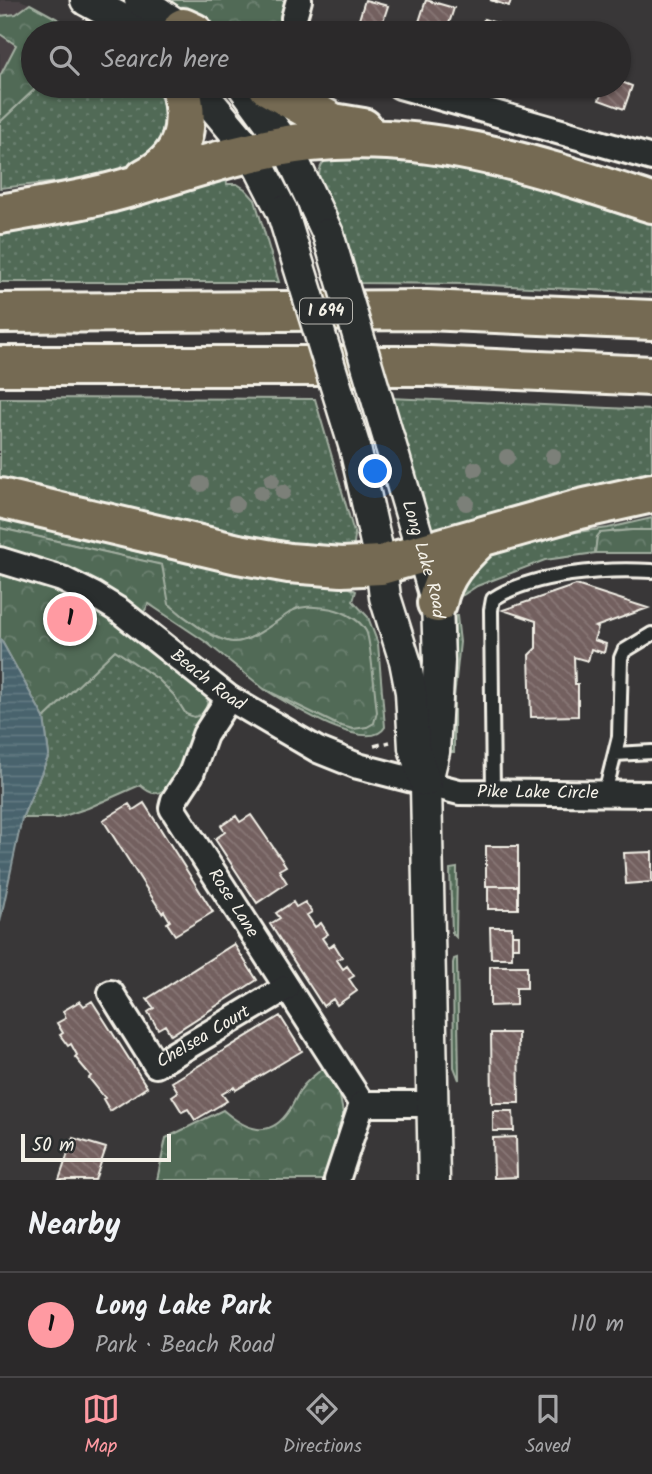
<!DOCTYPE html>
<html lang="en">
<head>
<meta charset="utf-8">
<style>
  :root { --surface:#2b292a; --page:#333132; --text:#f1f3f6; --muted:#a6a6a8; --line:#474547; --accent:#ff9aa2 }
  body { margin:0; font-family:Kalam,sans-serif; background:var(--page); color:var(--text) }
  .scale { position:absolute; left:21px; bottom:18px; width:150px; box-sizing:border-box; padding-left:7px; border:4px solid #f4f1e8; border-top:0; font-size:19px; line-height:24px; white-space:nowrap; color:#f4f1e8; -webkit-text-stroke:5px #2a2d2e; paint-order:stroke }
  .you { position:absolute; left:376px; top:472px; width:24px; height:24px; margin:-18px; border:5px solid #fff; border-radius:50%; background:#1a73e8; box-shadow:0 0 0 10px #1a73e833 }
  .badge { display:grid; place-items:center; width:46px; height:46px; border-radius:50%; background:var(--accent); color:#111; font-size:23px; font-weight:700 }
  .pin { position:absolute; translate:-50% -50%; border:4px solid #fff; box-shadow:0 2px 7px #0006 }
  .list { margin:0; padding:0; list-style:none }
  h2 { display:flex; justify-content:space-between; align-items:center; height:91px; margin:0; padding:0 28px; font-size:30px }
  h2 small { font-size:23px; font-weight:400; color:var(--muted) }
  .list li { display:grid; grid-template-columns:46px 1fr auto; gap:21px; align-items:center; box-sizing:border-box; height:105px; padding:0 28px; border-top:2px solid var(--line) }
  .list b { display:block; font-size:26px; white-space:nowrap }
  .list p { margin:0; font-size:23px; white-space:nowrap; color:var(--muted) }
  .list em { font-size:23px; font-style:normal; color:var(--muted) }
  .icon { flex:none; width:38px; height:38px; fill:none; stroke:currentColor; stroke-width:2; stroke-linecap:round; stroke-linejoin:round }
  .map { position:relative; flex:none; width:652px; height:1180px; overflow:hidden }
  .search { position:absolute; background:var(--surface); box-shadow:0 2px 5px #0004; left:21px; right:21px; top:21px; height:77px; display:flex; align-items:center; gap:18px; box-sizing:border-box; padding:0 24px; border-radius:38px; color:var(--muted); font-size:26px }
  .sheet { height:196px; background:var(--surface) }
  nav { display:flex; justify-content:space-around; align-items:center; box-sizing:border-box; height:98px; border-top:2px solid var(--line); background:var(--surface); font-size:19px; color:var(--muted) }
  nav a { display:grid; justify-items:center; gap:4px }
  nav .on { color:var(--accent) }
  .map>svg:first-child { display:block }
</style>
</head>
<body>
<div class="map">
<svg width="652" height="1180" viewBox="0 0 652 1180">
  <defs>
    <pattern id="grass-dots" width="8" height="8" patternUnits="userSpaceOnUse" patternTransform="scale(1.75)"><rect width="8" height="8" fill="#516a57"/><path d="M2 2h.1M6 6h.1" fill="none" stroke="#6b806f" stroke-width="1.8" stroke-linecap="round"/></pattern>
    <pattern id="forest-crowns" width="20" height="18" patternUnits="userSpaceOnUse" patternTransform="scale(1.75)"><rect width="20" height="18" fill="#516a57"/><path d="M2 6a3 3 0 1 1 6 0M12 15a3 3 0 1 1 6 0" fill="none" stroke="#6b806f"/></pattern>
    <pattern id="water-rules" width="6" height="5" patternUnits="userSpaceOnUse" patternTransform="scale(1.75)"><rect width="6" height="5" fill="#48636d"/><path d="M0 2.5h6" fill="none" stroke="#637a82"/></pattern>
    <pattern id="building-back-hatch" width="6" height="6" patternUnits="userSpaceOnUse" patternTransform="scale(1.75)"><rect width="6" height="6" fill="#73605f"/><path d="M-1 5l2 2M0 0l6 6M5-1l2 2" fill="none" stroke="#887776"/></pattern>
  </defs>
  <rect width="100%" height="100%" fill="#393738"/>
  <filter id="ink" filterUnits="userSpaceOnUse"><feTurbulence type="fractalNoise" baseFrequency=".0143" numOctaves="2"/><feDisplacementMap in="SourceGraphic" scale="14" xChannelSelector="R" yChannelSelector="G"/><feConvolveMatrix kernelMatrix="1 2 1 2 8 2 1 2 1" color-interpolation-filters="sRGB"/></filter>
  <g filter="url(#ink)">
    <!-- built -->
    <path fill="#4a4344" d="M0,0H20L30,4L16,14L0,16Z
      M0,34L16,44L0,76Z"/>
    <!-- grass -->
    <path fill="url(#grass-dots)" stroke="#a2aea0" stroke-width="2" d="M38,86H154L170,114L157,163L87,179L0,188V122Z
      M338,155L463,165L652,217V293L469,284L359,283L342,232L319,175C320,162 326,159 338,155Z
      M226,179L227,184H237L245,189L255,200L279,282H0V230Z
      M0,398L315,399L355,536L354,544L344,555L0,490Z
      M390,398L652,410V480L437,531L430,528Z
      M0,515C84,538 169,562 255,577C285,582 316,583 346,586L356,591L353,601L368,617L378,644L385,727C368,756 285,701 264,689L338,725L297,608C282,618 252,642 234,642C217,643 181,615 168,604L162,565L0,528Z
      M652,518V530L613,531L597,537L595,553L545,560L477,586L463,595L452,598L466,564L523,539L608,528Z
      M455,616H457L460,642L454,698V752H451V683L455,652Z
      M115,650L158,679L174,695L186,714H205L173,784C159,795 153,797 140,785L88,808L58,818H22L49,755L44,718Z
      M457,868L456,937L452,933L450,869Z
      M457,958L459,1077V1080L454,1067L453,963L454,959Z"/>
    <!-- forest -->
    <path fill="url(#forest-crowns)" stroke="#a2aea0" stroke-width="2" d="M161,0H285L279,33H209Z
      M30,4L83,33H33V86H38L0,122V76L16,45L0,34V16L16,14Z
      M0,528L162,565L169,604C182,616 214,641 233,642C252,643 278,619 294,610C304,605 315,607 326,608C339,609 359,618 366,631C371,640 375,698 377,712L374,723L367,727L353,729L338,725L264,689L206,642L149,604L130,634L197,681L208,699L205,714L194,717L186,714L174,695L158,679L115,650L44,718L0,638Z
      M632,530H652V553H595L597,537L600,533Z
      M324,1067L339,1091L343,1113L326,1180H157L166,1138L223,1110C246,1130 270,1141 290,1109C295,1101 298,1092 304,1085C310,1078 318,1073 324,1067Z"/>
    <!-- water -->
    <path fill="url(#water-rules)" stroke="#8d9c9e" stroke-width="2" d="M0,638L44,718L49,755L22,818L0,922Z"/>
    <!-- building -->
    <path fill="url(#building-back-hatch)" stroke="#f4f1e8" stroke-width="2" d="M365,0L388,6L379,33L357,26Z
      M426,0L454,8L446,33L418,25Z
      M490,0H511L509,6Z
      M484,19L517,30L516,33H479Z
      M619,81L632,86L624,109L599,100L604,86H619Z
      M576,585L648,608L595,627L598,628L594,640L606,644L604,653L591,649L588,661L574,657L575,684H578V716L531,717L529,655L536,648V621L503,610Z
      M144,803L213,912L175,935L167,923L170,921L164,911L162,913L103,820L129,804L133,810Z
      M251,815L286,866L279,870L287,883L257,903L215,839L225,832L221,826L236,816L240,822Z
      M486,846H518V886H486Z
      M652,852V882L626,884L624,853Z
      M488,886H518V909H488Z
      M293,902L296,907L305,902L312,912L307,915L315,927L321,923L328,934L322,938L329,948L334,944L342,957L337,960L343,969L347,966L354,976L349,979L357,991L337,1005L333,999L323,1006L270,924L280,918L276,913Z
      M490,927H512V958H491Z
      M512,935H519V947H512Z
      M234,944L257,980L171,1035L165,1025L158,1029L148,1012L154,1008L147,999Z
      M490,966H527V988H516V1005L490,1006Z
      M80,1001L84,1006L92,1001L147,1087L110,1111L103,1099L105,1098L89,1078L91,1076L75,1057L77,1055L71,1044L68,1046L60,1035L63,1033L57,1023L66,1018L63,1011Z
      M280,1016L302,1051L236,1090L234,1087L222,1094L227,1101L195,1120L188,1109L182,1112L172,1096L178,1092L172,1082Z
      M491,1033H518L519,1103H492Z
      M493,1111H513L514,1131H493Z
      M516,1137L517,1177L494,1178L493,1138Z
      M73,1138L106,1148L95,1180H59Z"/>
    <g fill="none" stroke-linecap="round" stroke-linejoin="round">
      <!-- service casing -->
      <g stroke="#f4f1e8" stroke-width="18">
        <path id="service" d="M615,754L652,752
          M493,792L491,610L493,599C533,573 606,568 652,571
          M605,793L619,737L621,658L624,651L652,634"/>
      </g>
      <!-- minor casing -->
      <g stroke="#f4f1e8" stroke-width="30">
        <g id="minor">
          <path d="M294,33V18L299,0"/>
          <path d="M400,86L652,158"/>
          <path id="s1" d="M0,560L62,579L94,595L120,611L229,698L318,750L358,766L459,792L652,794"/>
          <path id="s2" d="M229,698L205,735L191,774L174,800L172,808L362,1104"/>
          <path id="s3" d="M111,993L156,1065L286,988"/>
          <path d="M337,1180L362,1104H432"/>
        </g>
      </g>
      <!-- tertiary casing -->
      <g stroke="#f4f1e8" stroke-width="35">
        <g id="tertiary">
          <path d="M86,0L125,21L140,33"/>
          <path d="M140,0L189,33"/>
          <path d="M196,86L252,153L282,211"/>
          <path d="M243,86L286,145L328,234"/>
          <path id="s4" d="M390,443L437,603L439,661L434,752L426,785L434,1180"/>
          <path d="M355,448L381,565L385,597L405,661L411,692L414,748L425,781"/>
        </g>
      </g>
      <!-- motorway casing -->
      <g stroke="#f4f1e8" stroke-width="44">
        <path id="motorway" d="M183,28L194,33
          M268,86L333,123L363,128
          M145,178C184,159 191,126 180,86
          M0,214C40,207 81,201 120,190C182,173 245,149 310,142C429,128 541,167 652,203
          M0,313L426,310L652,320
          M0,366H429L652,376
          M0,498L238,554L289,563L342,567L381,565L576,510L652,493
          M437,603C443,574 459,558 480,538"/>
      </g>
      <!-- path -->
      <path stroke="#f4f1e8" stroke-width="3.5" stroke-dasharray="7 5" stroke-linecap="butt" d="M374,746L390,742"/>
      <!-- service -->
      <use href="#service" stroke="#2a2d2e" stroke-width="12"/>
      <!-- minor -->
      <use href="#minor" stroke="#2a2d2e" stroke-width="24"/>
      <!-- tertiary -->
      <use href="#tertiary" stroke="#2a2d2e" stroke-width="30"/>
      <!-- motorway -->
      <use href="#motorway" stroke="#746b52" stroke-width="38"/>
      <!-- tertiary-bridge casing -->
      <g stroke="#f4f1e8" stroke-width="35" stroke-linecap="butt">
        <path id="tertiary-bridge" d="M282,211L355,448
          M328,234L390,443"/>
      </g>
      <!-- tertiary-bridge -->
      <use href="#tertiary-bridge" stroke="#2a2d2e" stroke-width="30"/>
    </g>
    <!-- trees -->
    <g fill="#7c8079">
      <circle cx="553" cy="456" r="8"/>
      <circle cx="507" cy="457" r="8"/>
      <circle cx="475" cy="469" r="8"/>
      <circle cx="272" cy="480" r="8"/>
      <circle cx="201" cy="484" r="8"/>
      <circle cx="283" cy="492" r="8"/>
      <circle cx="261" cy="493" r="8"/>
      <circle cx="466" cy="503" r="8"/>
      <circle cx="236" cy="504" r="8"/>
    </g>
  </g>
  <g text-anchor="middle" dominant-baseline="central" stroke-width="7" stroke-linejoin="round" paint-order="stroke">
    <!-- shield labels -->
    <rect fill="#2a2d2e" stroke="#b7b6b0" stroke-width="2" x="300" y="298.5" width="52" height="25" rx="5"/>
    <g font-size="16" font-weight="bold" fill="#f4f1e8">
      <text x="326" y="311">I 694</text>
    </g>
    <!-- street labels -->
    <g font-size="18" fill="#f4f1e8" stroke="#2a2d2e">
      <text stroke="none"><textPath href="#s4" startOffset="121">Long Lake Road</textPath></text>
      <text stroke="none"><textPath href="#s1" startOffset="243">Beach Road</textPath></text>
      <text stroke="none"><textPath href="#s1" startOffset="600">Pike Lake Circle</textPath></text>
      <text stroke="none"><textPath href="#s2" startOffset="238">Rose Lane</textPath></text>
      <text stroke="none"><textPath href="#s3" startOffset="140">Chelsea Court</textPath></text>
    </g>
  </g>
</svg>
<div class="scale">50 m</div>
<div class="you"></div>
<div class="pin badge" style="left:70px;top:619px">1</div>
<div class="search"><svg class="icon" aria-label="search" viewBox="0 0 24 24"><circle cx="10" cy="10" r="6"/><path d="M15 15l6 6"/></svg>Search here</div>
</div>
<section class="sheet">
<h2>Nearby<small></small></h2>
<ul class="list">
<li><span class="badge">1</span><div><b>Long Lake Park</b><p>Park · Beach Road</p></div><em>110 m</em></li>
</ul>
</section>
<nav>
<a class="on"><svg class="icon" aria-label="map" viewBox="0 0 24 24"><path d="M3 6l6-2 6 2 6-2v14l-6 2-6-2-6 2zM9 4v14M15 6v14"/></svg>Map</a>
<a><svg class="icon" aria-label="directions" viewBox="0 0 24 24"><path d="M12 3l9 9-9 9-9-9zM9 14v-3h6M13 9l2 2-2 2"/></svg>Directions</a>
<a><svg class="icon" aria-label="saved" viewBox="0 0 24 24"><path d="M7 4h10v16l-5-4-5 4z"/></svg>Saved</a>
</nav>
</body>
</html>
